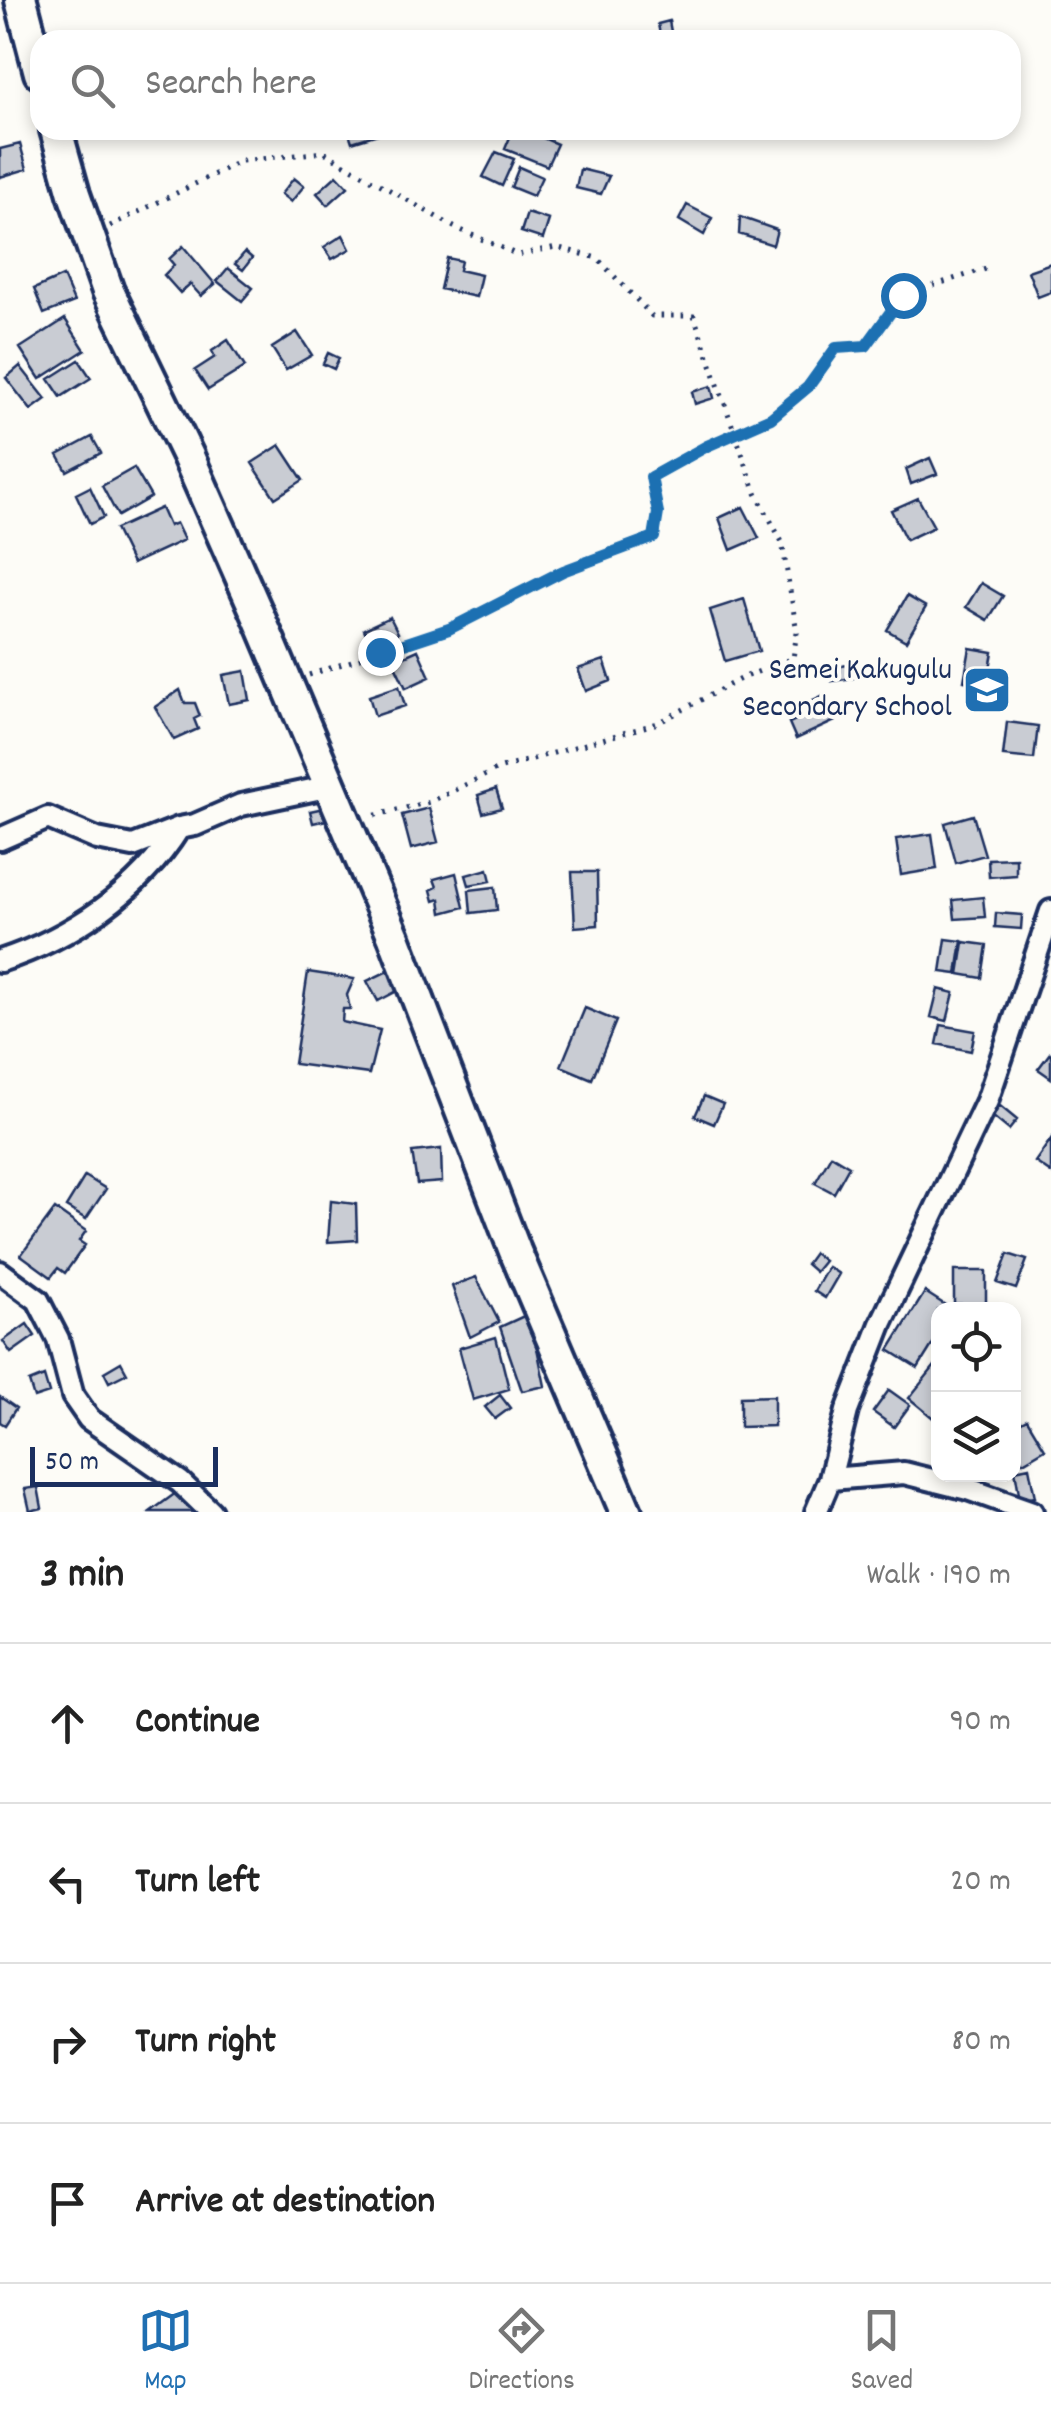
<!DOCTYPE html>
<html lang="en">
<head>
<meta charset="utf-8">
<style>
  :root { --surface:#fff; --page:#f6f6f6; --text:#222; --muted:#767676; --line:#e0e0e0; --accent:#1f6fb2 }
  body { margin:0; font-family:Dekko,sans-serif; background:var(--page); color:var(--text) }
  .controls { position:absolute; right:30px; bottom:30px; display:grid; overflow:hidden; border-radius:20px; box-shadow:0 5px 15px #0003 }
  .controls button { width:90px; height:90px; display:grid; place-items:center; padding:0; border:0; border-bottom:2px solid var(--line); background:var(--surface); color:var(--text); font:50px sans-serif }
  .scale { position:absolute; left:30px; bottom:25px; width:188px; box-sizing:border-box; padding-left:10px; border:5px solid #1b2f5e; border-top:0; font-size:28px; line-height:35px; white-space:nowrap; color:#1b2f5e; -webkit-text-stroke:8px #fdfcf7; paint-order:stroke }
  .stop { position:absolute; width:30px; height:30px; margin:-22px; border:8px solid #1f6fb2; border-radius:50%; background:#fff }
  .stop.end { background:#1f6fb2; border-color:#fff; box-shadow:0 2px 10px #0008 }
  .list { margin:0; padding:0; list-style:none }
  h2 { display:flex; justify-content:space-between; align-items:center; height:130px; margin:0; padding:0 40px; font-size:42px }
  h2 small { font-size:32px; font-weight:400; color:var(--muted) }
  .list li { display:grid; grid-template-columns:65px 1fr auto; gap:30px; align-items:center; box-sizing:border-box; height:160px; padding:0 40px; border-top:2px solid var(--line) }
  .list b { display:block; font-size:38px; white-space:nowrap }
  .list em { font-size:32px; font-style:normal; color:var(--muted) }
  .icon { flex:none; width:55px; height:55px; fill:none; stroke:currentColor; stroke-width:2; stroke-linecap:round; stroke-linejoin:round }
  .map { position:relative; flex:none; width:1051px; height:1512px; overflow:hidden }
  .search { position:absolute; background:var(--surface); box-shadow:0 5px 15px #0003; left:30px; right:30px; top:30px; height:110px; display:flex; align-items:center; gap:25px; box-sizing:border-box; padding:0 35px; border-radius:30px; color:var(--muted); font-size:38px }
  .sheet { height:770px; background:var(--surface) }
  nav { display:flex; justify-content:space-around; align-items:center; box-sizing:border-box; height:140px; border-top:2px solid var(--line); background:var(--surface); font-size:28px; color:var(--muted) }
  nav a { display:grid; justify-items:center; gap:5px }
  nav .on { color:var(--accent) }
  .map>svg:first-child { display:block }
</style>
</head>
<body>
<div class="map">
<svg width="1051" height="1512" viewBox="0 0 1051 1512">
  <rect width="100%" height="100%" fill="#fdfcf7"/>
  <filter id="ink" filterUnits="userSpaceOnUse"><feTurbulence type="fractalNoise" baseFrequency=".01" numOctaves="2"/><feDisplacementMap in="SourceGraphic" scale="20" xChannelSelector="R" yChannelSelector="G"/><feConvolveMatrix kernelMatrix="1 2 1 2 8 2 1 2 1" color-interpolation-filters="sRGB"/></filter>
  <g filter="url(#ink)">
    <!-- building -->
    <path fill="#c9ccd3" stroke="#1b2f5e" stroke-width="2.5" d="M669,21L672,37L661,40L658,24Z
      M348,130H376L378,134L352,142Z
      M513,130H525L557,144L547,166L505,149Z
      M20,144L27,169L0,177V149Z
      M496,152L514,159L502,186L483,177Z
      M519,167L542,177L533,196L511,187Z
      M580,169L609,176L601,194L576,188Z
      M337,175L348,187L328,205L317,193Z
      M294,178L304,186L291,202L281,194Z
      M687,205L712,218L704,235L679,220Z
      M527,213L549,220L543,239L521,232Z
      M740,217L777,230L773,245L739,234Z
      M343,235L350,249L332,259L324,247Z
      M183,246L215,284L201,296L190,284L180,293L164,275L174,265L169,259Z
      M245,252L252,258L243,270L235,264Z
      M447,258L461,261L459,270L481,275L476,297L440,289Z
      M1051,263V292L1038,297L1028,271Z
      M228,268L253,288L242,301L217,281Z
      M63,276L74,302L44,314L34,289Z
      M65,319L85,350L40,379L20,348Z
      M297,332L312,355L286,370L272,348Z
      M228,340L245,367L208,390L195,370L215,357L212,351Z
      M328,353L339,358L334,369L323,364Z
      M79,360L91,378L61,397L49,379Z
      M20,366L46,399L31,410L6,378Z
      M711,386L714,398L695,404L692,392Z
      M92,437L101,453L67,471L58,455Z
      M280,445L303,480L275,498L252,463Z
      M930,458L937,474L911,484L906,469Z
      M134,468L151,497L118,516L102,486Z
      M90,487L104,517L90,524L76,494Z
      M918,498L934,527L906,540L891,510Z
      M743,507L759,538L731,550L719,518Z
      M161,508L169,526L176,523L184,540L132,564L115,529Z
      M981,583L1003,596L988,620L966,607Z
      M907,596L926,607L906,641L887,630Z
      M744,599L759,651L725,661L710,610Z
      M390,617L398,633L371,645L364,629Z
      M970,648L993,652L987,685L964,681Z
      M418,650L430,677L406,688L393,661Z
      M604,660L611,681L586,691L578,669Z
      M859,663L860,677L832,681L830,668Z
      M245,671L250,700L229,704L223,675Z
      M399,686L405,706L375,716L369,696Z
      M180,690L185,703H195L200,716L194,719L198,729L174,740L155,707Z
      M824,695L835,721L796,739L789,723L800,718L798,707Z
      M1007,722L1038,726L1034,759L1003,756Z
      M496,789L502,808L483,813L478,795Z
      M328,807L331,819L313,823L310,811Z
      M429,808L438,842L411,849L402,815Z
      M973,815L985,855L956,863L945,823Z
      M932,834L937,869L901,875L896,839Z
      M1016,858V875L989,877L988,859Z
      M488,869L491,881L469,885L466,875Z
      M572,872H597L598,925L575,927Z
      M456,873L464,907L442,913L440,899L434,901L431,890L437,887L434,879Z
      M495,887L497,910L471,913L469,890Z
      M983,897L985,917L955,919L953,900Z
      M996,913L1022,915L1021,929L995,927Z
      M946,939L962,941L957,974L941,972Z
      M964,942L987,945L982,978L959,974Z
      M392,969L401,989L378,1001L367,981Z
      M308,972L354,979L347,995L350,1009H343L342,1022L380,1030L369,1074L294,1064Z
      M938,989L954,993L947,1021L931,1017Z
      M585,1008L616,1021L592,1079L561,1066Z
      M941,1025L975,1031L971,1051L937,1044Z
      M1050,1053L1051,1054V1078L1038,1069Z
      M704,1096L723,1104L714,1124L695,1116Z
      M1000,1106L1017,1120L1009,1130L992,1116Z
      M1051,1139V1173L1035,1162Z
      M441,1149L442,1182L417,1184L412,1152Z
      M831,1155L849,1166L834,1193L815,1183Z
      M85,1176L106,1189L86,1219L66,1207Z
      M331,1201L356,1204L357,1240L328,1242Z
      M55,1209L86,1231L79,1241L85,1245L65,1273L58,1268L51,1277L21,1255Z
      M814,1253L824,1261L815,1272L806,1264Z
      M1008,1254L1027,1260L1016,1289L997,1283Z
      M828,1267L839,1274L825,1298L814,1291Z
      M954,1271H986V1304H954Z
      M476,1277L499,1322L470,1337L452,1286Z
      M925,1292L953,1310H938V1340L936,1339L918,1368L889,1350Z
      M524,1316L537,1348L545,1386L522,1391L500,1327Z
      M27,1324L35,1336L11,1353L3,1341Z
      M496,1337L509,1389L473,1400L459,1348Z
      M121,1362L127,1373L109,1382L104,1372Z
      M938,1362V1422L909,1398Z
      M44,1376L49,1393L34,1398L29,1382Z
      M889,1390L910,1405L894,1427L873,1412Z
      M500,1395L510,1408L495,1419L485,1407Z
      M774,1396V1426L740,1427V1397Z
      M0,1397L16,1408L5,1425L0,1422Z
      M1027,1419L1045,1449L1023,1462L1014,1447V1426Z
      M1029,1467L1035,1497L1020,1500L1015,1470Z
      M38,1487L42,1508L30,1511L25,1489Z
      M180,1490L195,1512H150Z"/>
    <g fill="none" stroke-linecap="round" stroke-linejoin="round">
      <!-- street casing -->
      <g stroke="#1b2f5e" stroke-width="28">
        <path id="street" d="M0,839L48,818L97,839L133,846L179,828
          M0,961C71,938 139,892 179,828L195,825L241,805L331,786
          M0,1272L38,1300L58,1339L73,1396L89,1419L180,1482L211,1512
          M830,1479L904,1473L968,1489L1032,1512
          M816,1512L830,1479L847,1411L881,1324L987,1101L1051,911"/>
      </g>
      <!-- secondary casing -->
      <g stroke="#1b2f5e" stroke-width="38">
        <path id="secondary" d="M21,0L40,73
          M56,130L74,194L108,291L188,456L258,615L394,937L515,1251L626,1512"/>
      </g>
      <!-- path -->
      <path stroke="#1b2f5e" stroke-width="5" stroke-dasharray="2.5 8" stroke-linecap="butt" d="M110,226L241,161L324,152L454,227L518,255L556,247L597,258L652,316H694L756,493L782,542L797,632L793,658L742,678L658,723L498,769L430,802L368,817
        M309,675L449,629L563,571L654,537L658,513L651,477L707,446L771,418L808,387L836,348L866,345L903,295L992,267"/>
      <!-- street -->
      <use href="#street" stroke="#fdfcf7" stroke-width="20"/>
      <!-- secondary -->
      <use href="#secondary" stroke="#fdfcf7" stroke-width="30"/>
    </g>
  </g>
  <g fill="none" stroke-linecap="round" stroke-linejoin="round" filter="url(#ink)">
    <!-- route -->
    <path stroke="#1f6fb2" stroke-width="12" d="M380,652L449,629L563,571L654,537L658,513L651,477L707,446L771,418L808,387L836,348L866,346L903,295"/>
  </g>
  <!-- icons -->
  <defs>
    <g id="school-square" transform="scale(2.5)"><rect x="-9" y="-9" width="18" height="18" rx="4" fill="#1f6fb2" stroke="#fdfcf7"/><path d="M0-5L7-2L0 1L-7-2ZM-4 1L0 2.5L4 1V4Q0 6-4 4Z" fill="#fff"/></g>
  </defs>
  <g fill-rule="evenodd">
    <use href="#school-square" x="987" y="690"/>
  </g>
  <g text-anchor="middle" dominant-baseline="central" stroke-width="8" stroke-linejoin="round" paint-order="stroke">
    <!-- poi labels -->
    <g font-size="32" fill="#1b2f5e" stroke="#fdfcf7" text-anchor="end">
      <text x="952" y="672">Semei Kakugulu<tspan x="952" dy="37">Secondary School</tspan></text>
    </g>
  </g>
</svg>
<div class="controls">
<button><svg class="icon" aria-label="locate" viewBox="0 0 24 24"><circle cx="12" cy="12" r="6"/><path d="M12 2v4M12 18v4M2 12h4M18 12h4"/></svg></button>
<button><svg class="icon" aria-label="layers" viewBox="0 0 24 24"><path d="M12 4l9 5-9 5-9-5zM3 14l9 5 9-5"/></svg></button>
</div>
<div class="scale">50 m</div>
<div class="stop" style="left:903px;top:295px"></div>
<div class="stop end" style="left:380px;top:652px"></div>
<div class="search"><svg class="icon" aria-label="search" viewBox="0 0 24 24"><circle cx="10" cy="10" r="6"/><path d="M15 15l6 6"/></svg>Search here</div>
</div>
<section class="sheet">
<h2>3 min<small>Walk · 190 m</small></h2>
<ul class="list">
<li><svg class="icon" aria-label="ahead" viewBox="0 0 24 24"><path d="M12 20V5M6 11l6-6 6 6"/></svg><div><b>Continue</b></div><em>90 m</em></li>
<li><svg class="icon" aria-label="left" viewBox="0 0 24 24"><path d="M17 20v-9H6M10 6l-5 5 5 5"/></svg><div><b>Turn left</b></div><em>20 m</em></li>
<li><svg class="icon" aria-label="right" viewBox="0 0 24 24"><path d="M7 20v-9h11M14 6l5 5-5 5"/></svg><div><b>Turn right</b></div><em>80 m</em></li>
<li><svg class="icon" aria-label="arrive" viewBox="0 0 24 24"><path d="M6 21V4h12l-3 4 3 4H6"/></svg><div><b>Arrive at destination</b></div></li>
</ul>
</section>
<nav>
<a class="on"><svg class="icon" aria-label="map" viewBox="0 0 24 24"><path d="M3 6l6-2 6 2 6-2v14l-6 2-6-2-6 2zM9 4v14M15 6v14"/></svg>Map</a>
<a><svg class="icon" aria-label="directions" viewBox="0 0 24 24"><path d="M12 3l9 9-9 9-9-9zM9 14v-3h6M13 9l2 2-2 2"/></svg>Directions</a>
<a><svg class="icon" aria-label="saved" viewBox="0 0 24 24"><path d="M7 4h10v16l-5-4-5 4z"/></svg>Saved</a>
</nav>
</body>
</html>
